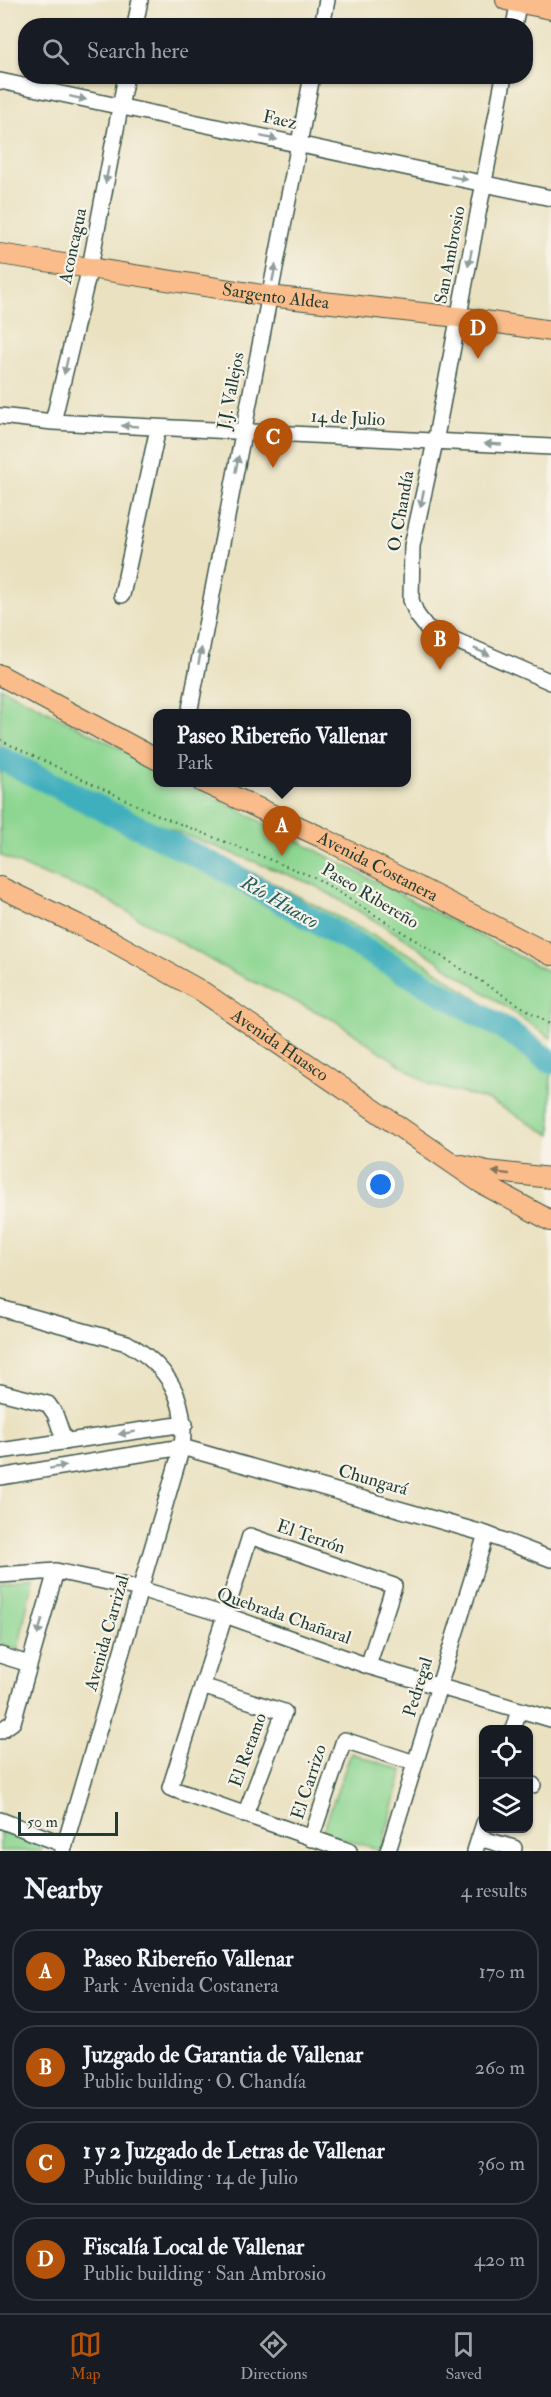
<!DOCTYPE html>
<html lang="en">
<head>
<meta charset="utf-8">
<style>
  :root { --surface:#171b24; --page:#20242c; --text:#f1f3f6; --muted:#9ea1a6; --line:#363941; --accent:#b45309 }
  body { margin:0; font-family:"IM FELL Double Pica",serif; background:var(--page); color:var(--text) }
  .controls { position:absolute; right:18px; bottom:18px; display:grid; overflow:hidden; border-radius:12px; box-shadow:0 2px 4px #0004 }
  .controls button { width:54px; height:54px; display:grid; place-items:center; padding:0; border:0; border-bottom:2px solid var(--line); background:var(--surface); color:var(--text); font:30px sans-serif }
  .scale { position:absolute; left:18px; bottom:15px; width:100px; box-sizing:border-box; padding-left:6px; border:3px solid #1f3d34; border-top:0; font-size:16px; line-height:21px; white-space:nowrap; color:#1f3d34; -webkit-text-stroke:4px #f7f3e8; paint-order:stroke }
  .you { position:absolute; left:381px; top:1185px; width:21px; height:21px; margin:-15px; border:4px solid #fff; border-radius:50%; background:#1a73e8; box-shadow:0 0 0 9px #1a73e833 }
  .badge { display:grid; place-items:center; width:39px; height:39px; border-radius:50%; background:var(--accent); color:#fff; font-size:20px; font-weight:700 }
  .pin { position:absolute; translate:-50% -50px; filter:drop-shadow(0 2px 3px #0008) }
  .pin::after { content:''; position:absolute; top:32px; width:21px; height:18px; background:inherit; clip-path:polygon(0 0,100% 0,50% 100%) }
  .popup { position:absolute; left:153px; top:709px; width:258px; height:78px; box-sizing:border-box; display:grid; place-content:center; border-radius:12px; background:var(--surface); filter:drop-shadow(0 2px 4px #0005); font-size:20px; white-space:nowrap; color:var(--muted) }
  .popup b { font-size:22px; color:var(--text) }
  .popup::after { content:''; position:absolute; left:50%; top:100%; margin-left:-12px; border:12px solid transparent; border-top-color:var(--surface) }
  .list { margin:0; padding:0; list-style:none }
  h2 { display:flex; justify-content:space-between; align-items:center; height:78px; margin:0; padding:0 24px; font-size:26px }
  h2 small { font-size:20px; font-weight:400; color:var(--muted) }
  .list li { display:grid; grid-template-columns:39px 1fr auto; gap:18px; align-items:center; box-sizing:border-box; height:84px; margin:0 12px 12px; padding:0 12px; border:2px solid var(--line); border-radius:24px }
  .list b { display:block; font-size:22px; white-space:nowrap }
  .list p { margin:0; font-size:20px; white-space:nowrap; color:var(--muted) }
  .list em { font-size:20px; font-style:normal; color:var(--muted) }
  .icon { flex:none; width:33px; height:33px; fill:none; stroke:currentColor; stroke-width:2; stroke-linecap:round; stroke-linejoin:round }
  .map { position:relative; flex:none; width:551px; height:1851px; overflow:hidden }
  .search { position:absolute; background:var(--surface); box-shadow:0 2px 4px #0004; left:18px; right:18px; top:18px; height:66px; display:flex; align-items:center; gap:15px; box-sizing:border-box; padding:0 21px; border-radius:24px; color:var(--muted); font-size:22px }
  .sheet { height:462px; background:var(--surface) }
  nav { display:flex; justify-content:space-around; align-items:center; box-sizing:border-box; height:84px; border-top:2px solid var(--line); background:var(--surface); font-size:16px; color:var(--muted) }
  nav a { display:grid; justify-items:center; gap:3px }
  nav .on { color:var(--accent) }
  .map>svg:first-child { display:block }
</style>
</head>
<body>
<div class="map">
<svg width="551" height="1851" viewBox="0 0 551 1851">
  <rect width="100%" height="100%" fill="#f7f3e8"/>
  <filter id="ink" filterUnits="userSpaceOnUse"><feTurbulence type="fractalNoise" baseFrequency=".0167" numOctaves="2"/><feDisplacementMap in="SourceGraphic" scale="12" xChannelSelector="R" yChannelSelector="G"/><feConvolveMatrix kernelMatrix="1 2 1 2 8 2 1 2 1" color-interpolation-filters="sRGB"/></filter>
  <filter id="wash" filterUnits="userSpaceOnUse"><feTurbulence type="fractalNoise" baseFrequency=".008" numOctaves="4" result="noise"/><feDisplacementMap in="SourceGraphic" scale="24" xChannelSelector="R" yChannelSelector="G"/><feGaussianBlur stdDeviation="1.35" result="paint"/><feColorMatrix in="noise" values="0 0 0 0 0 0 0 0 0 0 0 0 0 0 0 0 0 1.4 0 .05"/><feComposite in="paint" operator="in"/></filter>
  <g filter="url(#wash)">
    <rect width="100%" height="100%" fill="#eae1c0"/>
    <!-- green -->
    <path fill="#8dd691" stroke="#568a62" stroke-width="1.5" d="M0,687L157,767L158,782L187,783L551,973V1038L401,936L314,885L103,803L104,816L201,862L217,854L422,961L551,1051V1135L489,1100L430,1085L334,1020L221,966L99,895L34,871L0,855V755L35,769L0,749Z
      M33,1578L18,1650L0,1644V1583Z
      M351,1753L403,1771L381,1850L322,1833Z
      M0,1827L44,1843L41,1851H0Z"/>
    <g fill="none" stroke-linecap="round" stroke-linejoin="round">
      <!-- river -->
      <path stroke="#41afbd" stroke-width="24" d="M0,758L223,869L508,1031L551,1062"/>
    </g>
  </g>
  <g filter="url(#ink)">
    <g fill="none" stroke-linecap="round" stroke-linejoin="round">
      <!-- minor casing -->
      <g stroke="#3d5649" stroke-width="18">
        <path id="minor" d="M135,26L140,0
          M322,26L327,0
          M514,26L519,0
          M504,76L435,442L412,546L411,600L417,615L427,628L551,682
          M0,81L551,198
          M0,416L53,422L551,447
          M53,422L90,267L126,76
          M122,595L158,428
          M189,714L312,76
          M0,1308L127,1343C168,1366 188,1399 182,1447L63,1851
          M0,1392L48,1404L55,1414L65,1442
          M0,1451L185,1424
          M0,1477L182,1447L486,1534L551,1559
          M0,1575L56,1571L140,1589L225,1615L368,1666L551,1719
          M0,1655L29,1664
          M202,1686L284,1712L245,1815
          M513,1730L519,1710
          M0,1731L13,1722L56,1571
          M528,1784L533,1785
          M0,1820L65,1845
          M479,1838L514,1848
          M311,1839L344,1740L415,1763
          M349,1851L170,1788L250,1536L394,1586L368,1666
          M388,1851L486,1534
          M475,1851L484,1823"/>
      </g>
      <!-- major casing -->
      <g stroke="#3d5649" stroke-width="22">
        <g id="major">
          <path d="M506,0L551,9"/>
          <path id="s1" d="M0,254L269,296L458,317L551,331"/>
          <path d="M0,675L158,760"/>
          <path id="s2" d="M202,782L321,837L551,955"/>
          <path id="s3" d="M0,887L110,940L203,992L481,1183L551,1221"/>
          <path d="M462,1165L487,1171L551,1178"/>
        </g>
      </g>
      <!-- path -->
      <path stroke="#3d5649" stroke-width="2" stroke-dasharray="1.5 4.5" stroke-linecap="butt" d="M0,740L160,816L316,878L551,1025"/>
      <!-- minor -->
      <use href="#minor" stroke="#fff" stroke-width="15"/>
      <!-- major -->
      <use href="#major" stroke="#f9bc8a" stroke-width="20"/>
    </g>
    <!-- one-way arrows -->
    <defs><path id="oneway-solid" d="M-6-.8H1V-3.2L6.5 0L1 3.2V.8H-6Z" transform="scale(1.5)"/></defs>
    <g fill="#8f9e9a">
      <use href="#oneway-solid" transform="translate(78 98) rotate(12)"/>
      <use href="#oneway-solid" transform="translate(269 138) rotate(12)"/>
      <use href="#oneway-solid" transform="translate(107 175) rotate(101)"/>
      <use href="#oneway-solid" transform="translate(459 178) rotate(12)"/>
      <use href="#oneway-solid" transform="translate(470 258) rotate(101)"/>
      <use href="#oneway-solid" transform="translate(274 273) rotate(-79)"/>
      <use href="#oneway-solid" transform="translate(66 366) rotate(103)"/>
      <use href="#oneway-solid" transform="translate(130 426) rotate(-177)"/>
      <use href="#oneway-solid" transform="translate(493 444) rotate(-177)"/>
      <use href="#oneway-solid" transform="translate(237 464) rotate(-79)"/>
      <use href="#oneway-solid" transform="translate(422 499) rotate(102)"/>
      <use href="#oneway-solid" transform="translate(482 652) rotate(24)"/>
      <use href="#oneway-solid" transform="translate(200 656) rotate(-79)"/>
      <use href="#oneway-solid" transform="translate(127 1433) rotate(171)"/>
      <use href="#oneway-solid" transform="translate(58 1467) rotate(-10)"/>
      <use href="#oneway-solid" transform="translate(40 1627) rotate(106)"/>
    </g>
    <use fill="#81765b" href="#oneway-solid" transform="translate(501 1173) rotate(-173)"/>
  </g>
  <g text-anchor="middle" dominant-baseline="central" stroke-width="4.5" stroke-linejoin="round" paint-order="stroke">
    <!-- street labels -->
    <g font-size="18" fill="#1f3d34" stroke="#f7f3e8">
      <text transform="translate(280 120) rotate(12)">Faez</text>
      <text transform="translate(73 246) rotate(-78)">Aconcagua</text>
      <text transform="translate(450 255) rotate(-79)">San Ambrosio</text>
      <text stroke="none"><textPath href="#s1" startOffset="279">Sargento Aldea</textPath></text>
      <text transform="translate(231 391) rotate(-79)">J.J. Vallejos</text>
      <text transform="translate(348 418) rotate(3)">14 de Julio</text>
      <text transform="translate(401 511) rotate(-80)">O. Chandía</text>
      <text stroke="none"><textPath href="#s2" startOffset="195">Avenida Costanera</textPath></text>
      <text transform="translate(370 896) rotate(31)">Paseo Ribereño</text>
      <text stroke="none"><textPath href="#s3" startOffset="322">Avenida Huasco</textPath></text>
      <text transform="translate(373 1480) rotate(16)">Chungará</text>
      <text transform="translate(311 1537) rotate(19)">El Terrón</text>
      <text transform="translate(284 1616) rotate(19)">Quebrada Chañaral</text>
      <text transform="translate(107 1633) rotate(-74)">Avenida Carrizal</text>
      <text transform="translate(418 1687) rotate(-73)">Pedregal</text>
      <text transform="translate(248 1750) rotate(-70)">El Retamo</text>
      <text transform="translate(309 1782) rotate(-72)">El Carrizo</text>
    </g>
    <!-- water labels -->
    <g font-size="20" font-style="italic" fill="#295f5d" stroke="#f7f3e8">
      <text transform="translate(280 902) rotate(30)">Río Huasco</text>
    </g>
  </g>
</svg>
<div class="controls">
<button><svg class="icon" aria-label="locate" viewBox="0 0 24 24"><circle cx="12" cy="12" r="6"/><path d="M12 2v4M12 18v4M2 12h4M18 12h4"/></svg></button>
<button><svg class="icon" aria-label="layers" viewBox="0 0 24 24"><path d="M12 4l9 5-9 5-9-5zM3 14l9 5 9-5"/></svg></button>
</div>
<div class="scale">50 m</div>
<div class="you"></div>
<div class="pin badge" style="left:282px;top:856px">A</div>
<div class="popup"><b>Paseo Ribereño Vallenar</b>Park</div>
<div class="pin badge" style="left:440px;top:670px">B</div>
<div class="pin badge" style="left:273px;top:468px">C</div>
<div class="pin badge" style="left:478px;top:359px">D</div>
<div class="search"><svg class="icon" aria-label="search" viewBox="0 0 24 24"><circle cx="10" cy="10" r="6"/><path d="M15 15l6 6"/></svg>Search here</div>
</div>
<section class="sheet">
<h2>Nearby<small>4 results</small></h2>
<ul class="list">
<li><span class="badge">A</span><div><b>Paseo Ribereño Vallenar</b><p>Park · Avenida Costanera</p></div><em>170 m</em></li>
<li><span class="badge">B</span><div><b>Juzgado de Garantia de Vallenar</b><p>Public building · O. Chandía</p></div><em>260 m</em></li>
<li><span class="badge">C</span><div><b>1 y 2 Juzgado de Letras de Vallenar</b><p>Public building · 14 de Julio</p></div><em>360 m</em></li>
<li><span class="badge">D</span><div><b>Fiscalía Local de Vallenar</b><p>Public building · San Ambrosio</p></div><em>420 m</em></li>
</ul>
</section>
<nav>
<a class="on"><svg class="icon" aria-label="map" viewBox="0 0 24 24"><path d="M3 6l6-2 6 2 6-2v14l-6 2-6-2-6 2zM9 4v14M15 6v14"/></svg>Map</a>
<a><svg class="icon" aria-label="directions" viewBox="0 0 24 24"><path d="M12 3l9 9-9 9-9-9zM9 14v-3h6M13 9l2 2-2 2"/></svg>Directions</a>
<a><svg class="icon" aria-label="saved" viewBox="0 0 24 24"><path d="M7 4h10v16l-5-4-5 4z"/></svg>Saved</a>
</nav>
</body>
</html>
